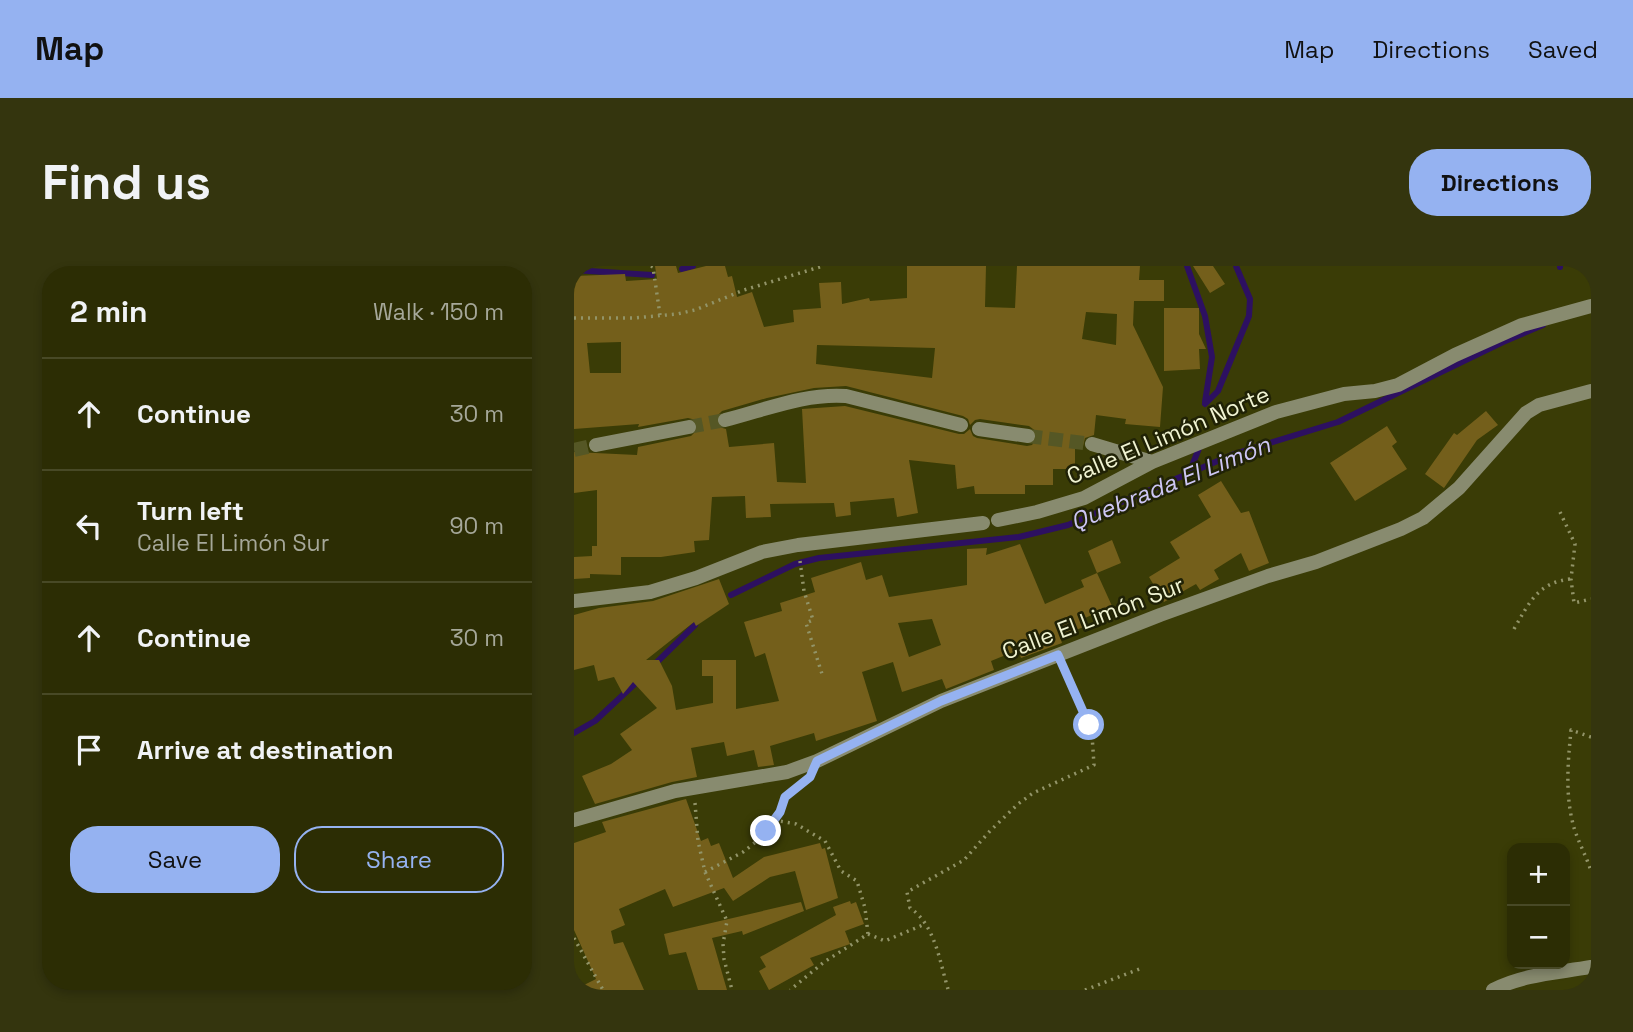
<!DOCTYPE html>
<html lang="en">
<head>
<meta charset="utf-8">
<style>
  :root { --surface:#2c2d04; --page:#34350e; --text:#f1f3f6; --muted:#a6a89a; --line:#484926; --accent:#95b2f1 }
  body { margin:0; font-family:"Space Grotesk",sans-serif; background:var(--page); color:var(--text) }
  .controls { position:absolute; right:21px; bottom:21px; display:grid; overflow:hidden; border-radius:14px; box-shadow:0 4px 10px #0003 }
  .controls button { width:63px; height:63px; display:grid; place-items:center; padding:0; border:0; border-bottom:2px solid var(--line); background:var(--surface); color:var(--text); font:35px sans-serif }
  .stop { position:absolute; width:21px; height:21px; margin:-16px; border:5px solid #95b2f1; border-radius:50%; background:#fff }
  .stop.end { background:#95b2f1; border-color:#fff; box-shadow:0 2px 7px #0008 }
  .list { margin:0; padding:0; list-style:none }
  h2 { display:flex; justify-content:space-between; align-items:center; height:91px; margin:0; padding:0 28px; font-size:30px }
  h2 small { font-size:23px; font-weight:400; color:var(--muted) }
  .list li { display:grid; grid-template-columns:46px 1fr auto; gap:21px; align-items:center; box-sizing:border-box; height:112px; padding:0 28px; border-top:2px solid var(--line) }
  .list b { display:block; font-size:26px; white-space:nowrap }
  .list p { margin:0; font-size:23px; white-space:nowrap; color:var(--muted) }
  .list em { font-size:23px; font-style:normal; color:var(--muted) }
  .actions { display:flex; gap:14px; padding:21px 28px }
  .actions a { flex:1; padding:16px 0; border:2px solid var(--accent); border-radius:28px; text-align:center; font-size:24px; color:var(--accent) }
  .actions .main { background:var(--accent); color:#111 }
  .icon { flex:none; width:38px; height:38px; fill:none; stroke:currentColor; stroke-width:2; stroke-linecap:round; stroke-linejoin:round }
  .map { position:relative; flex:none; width:1017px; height:724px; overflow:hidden; border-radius:28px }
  header { display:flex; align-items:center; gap:42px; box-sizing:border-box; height:98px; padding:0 35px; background:var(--accent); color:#111 }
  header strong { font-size:33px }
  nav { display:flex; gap:38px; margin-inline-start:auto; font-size:24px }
  .intro { display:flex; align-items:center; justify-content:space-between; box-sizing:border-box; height:168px; padding:0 42px }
  h1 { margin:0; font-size:49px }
  .button { padding:18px 32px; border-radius:28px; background:var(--accent); color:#111; font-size:24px; font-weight:700 }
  main { display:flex; gap:42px; padding:0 42px }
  aside { flex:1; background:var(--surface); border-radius:28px; box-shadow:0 4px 10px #0003 }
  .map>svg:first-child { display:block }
</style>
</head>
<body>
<header>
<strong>Map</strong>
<nav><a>Map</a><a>Directions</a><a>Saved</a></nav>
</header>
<div class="intro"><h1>Find us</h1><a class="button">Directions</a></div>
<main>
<aside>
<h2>2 min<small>Walk · 150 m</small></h2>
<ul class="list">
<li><svg class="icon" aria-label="ahead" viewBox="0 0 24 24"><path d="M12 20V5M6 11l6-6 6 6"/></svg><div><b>Continue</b></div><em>30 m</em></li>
<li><svg class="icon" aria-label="left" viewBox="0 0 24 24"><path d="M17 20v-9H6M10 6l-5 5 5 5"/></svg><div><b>Turn left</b><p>Calle El Limón Sur</p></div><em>90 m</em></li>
<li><svg class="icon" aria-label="ahead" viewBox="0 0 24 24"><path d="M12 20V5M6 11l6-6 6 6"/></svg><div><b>Continue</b></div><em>30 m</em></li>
<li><svg class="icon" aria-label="arrive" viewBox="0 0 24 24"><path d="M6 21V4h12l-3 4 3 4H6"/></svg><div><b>Arrive at destination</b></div></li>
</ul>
<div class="actions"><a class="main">Save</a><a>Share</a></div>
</aside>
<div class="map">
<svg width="1017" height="724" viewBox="0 0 1017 724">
  <rect width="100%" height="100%" fill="#3a3c06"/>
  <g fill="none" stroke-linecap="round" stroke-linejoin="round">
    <!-- stream -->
    <path stroke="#2d1061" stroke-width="6" d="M613,0L631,50L638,91L631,136
      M986,0V1
      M108,3L119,0
      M0,4L78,9
      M631,138L644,125L675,50L676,33L662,0
      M615,207L626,180
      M157,329L221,298L245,292L445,271L494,259L660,188L764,156L929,76L969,59
      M80,399L121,359
      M0,467L21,455L65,414"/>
  </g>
  <!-- building -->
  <path fill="#745f1b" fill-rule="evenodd" d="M81,0H102L104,7L132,0H151L154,11L158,10L163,31L178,26L190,61L220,56L219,44L247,42L245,17L267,16L268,38L295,32L296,35L333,32V0H412L411,41L441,42L443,0H566L565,14H590V35H560L559,59L589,121L586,161L551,158L552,153L522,149L520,169L511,172L509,180L501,179V203H479V219H451V228H401L400,220L383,223L381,199L335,194L344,247L323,251L320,232L276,236L277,249L262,251L260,237L196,238L197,251L172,252L171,230L138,231L135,274L120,275L121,286L87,291H47V309L16,308V312L0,313V291L18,290V280H23V224L0,227V186L63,189L64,181L117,170L124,163L122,154L114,152L64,161L65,158L0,163V10L51,8L52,15L83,13ZM512,46L543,48L542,79L508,73ZM47,76V107H16L13,77ZM243,79L361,82L358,112L242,98ZM272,120L389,150L394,153L396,159L401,154L406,153L455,160L463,166V172L458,179L453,180L403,172L399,170L396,163L390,168H385L271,140L228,143L232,217L203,216L200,177L155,181L152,163L145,161L142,157V151L148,145L193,132L240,122Z
    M619,0H639L651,18L636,27Z
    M590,42H625V68L632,83H625L626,103L590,105Z
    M912,145L924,159L903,174L870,222L851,208L880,167L883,169Z
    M813,160L823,176L818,180L833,203L781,235L756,197Z
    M647,215L667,247L675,245L695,297L675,305L667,287L640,304L645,313L626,324L622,318L590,336L575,311L606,292L596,276L637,251L624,229Z
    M538,274L547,297L523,307L514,285Z
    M446,278L471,338L510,321L507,314L523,307L538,340L511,352L514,359L486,371L488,377L447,392L444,384L417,395L420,404L372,423L368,413L328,426L319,396L288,406L303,455L242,475L240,467L196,480L200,499L184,501L180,484L153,490L150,476L117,482L123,511L98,516L21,538L8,510L37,498L58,484L46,468L83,442L59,416L49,428L40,411L24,415L20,399L0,404V349L25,342L79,335L145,313L155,338L122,360L120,356L72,394H85L98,420L102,444L139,437V410H128V394H162V443L205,435L191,387L181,391L170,356L208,345L206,337L241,326L237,312L287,296L292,314L308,309L315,331L393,319V283L413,282L412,289ZM358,353L367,379L335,391L324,357Z
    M112,533L127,575L134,572L137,580L145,577L159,612L190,591L246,577L248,583L251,582L264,632L232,644L221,605L196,611L159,635L150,622L99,641L91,623L45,643L51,659L37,665L40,678L49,676L70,724H0L22,713L0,664V577L32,566L28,556Z
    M276,635L277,638L282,636L290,658L271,665L276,678L236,692L240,699L195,724L185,705L192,701L186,691L262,649L259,641Z
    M227,636L230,645L169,669L168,665L138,672L153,724H124L112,686L95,689L90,668Z"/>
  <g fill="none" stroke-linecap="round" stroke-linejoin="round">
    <!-- minor-tunnel -->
    <path stroke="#555725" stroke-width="14" stroke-dasharray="14 7" stroke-linecap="butt" d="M115,161L151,154
      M454,170L518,178
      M0,184L22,179"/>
    <!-- path -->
    <path stroke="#929468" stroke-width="3.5" stroke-dasharray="2 5" stroke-linecap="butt" d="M77,0L79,1L86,49
      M0,52H60L103,48L121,44L170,24L249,0
      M986,246L1001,278L997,313L1000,337L1017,333
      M226,295L230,325L239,354L232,357L248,408
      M940,363C955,337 964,316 997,313
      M1017,471L997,464C994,496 991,527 999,558C1003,574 1012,589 1017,605
      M121,537L124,575L131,606L153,655L149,678L150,693L158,724
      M200,554L222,558L251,575L267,605L283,615L291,642L294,668L250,696L216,724
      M131,606L169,586L183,575L206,546L211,531L228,519
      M294,668L311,675L351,658
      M0,672L29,724
      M374,723C366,697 361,658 336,642L333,626L390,594L416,565L444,538L459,527L520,499L518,469L490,403
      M511,724L568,702"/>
    <!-- minor -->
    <path stroke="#888b6f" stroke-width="14" d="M151,154C191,144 231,127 272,130L387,159
      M405,163L454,170
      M518,178L578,196
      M22,179L115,161
      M424,254L463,246L510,232L578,196L702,146L770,128L801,125L824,119L881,89L948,59L1017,40
      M0,335L76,326L122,312L188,286L224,279L409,257
      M0,554L101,525L213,506L243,495L367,435L586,349L694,310L742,296L827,263L849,252L885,222L952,147L965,139L1017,125
      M919,724C950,708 983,707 1017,701"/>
  </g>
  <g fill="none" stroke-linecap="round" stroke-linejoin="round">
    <!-- route -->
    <path stroke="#95b2f1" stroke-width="9" d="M192,565L206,546L211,531L236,511L243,495L367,435L484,389L515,459"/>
  </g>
  <g text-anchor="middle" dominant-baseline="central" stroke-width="5" stroke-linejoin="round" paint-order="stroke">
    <!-- street labels -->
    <g font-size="23" fill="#f0f3d2" stroke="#202206">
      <text transform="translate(594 169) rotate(-23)">Calle El Limón Norte</text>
      <text transform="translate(519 352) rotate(-21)">Calle El Limón Sur</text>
    </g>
    <!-- water labels -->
    <g font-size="24" font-style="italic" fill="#cdc6f4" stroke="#202206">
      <text transform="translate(596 217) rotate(-22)">Quebrada El Limón</text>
    </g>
  </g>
</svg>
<div class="controls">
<button>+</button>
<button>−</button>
</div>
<div class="stop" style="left:515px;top:459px"></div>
<div class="stop end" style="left:192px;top:565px"></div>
</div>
</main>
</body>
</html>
